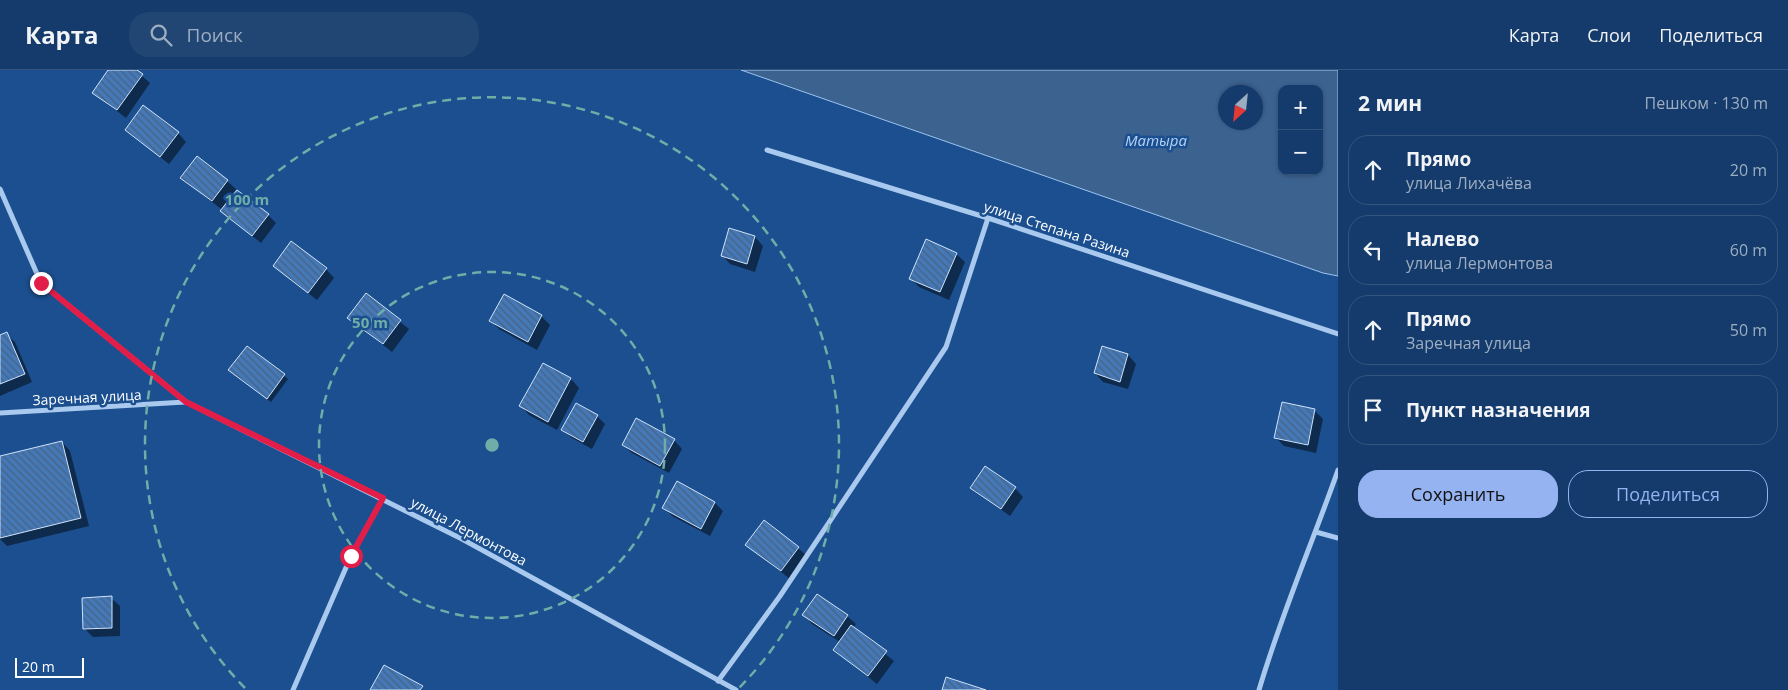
<!DOCTYPE html>
<html lang="ru">
<head>
<meta charset="utf-8">
<style>
  :root { --surface:#143b6b; --page:#214673; --text:#f1f3f6; --muted:#9dadc1; --line:#33557e; --accent:#95b2f1 }
  body { margin:0; font-family:"Open Sans",sans-serif; background:var(--page); color:var(--text) }
  .controls { position:absolute; right:15px; top:15px; display:grid; overflow:hidden; border-radius:10px; box-shadow:0 1px 4px #0004 }
  .controls button { width:45px; height:45px; display:grid; place-items:center; padding:0; border:0; border-bottom:1px solid var(--line); background:var(--surface); color:var(--text); font:25px sans-serif }
  .compass { position:absolute; left:1218px; top:15px; width:45px; height:45px; border-radius:50%; background:var(--surface); box-shadow:0 1px 4px #0004; rotate:207deg }
  .scale { position:absolute; left:15px; bottom:12px; width:69px; box-sizing:border-box; padding-left:5px; border:2px solid #fff; border-top:0; font-size:14px; line-height:18px; white-space:nowrap; color:#fff; -webkit-text-stroke:4px #1b4f8f; paint-order:stroke }
  .stop { position:absolute; width:15px; height:15px; margin:-11px; border:4px solid #e11d48; border-radius:50%; background:#fff }
  .stop.end { background:#e11d48; border-color:#fff; box-shadow:0 1px 5px #0008 }
  .list { margin:0; padding:0; list-style:none }
  h2 { display:flex; justify-content:space-between; align-items:center; height:65px; margin:0; padding:0 20px; font-size:21px }
  h2 small { font-size:16px; font-weight:400; color:var(--muted) }
  .list li { display:grid; grid-template-columns:32px 1fr auto; gap:15px; align-items:center; box-sizing:border-box; height:70px; margin:0 10px 10px; padding:0 10px; border:1px solid var(--line); border-radius:20px }
  .list b { display:block; font-size:19px; white-space:nowrap }
  .list p { margin:0; font-size:16px; white-space:nowrap; color:var(--muted) }
  .list em { font-size:16px; font-style:normal; color:var(--muted) }
  .actions { display:flex; gap:10px; padding:15px 20px }
  .actions a { flex:1; padding:11px 0; border:1px solid var(--accent); border-radius:20px; text-align:center; font-size:18px; color:var(--accent) }
  .actions .main { background:var(--accent); color:#111 }
  .icon { flex:none; width:28px; height:28px; fill:none; stroke:currentColor; stroke-width:2; stroke-linecap:round; stroke-linejoin:round }
  .map { position:relative; flex:none; width:1338px; height:620px; overflow:hidden }
  header { display:flex; align-items:center; gap:30px; box-sizing:border-box; height:70px; padding:0 25px; background:var(--surface); border-bottom:1px solid var(--line) }
  header strong { font-size:24px }
  nav { display:flex; gap:28px; margin-inline-start:auto; font-size:18px }
  .search { width:350px; height:45px; background:var(--page); display:flex; align-items:center; gap:12px; box-sizing:border-box; padding:0 18px; border-radius:20px; color:var(--muted); font-size:19px }
  main { display:flex }
  aside { flex:1; background:var(--surface) }
  .map>svg:first-child { display:block }
</style>
</head>
<body>
<header>
<strong>Карта</strong>
<div class="search"><svg class="icon" aria-label="search" viewBox="0 0 24 24"><circle cx="10" cy="10" r="6"/><path d="M15 15l6 6"/></svg>Поиск</div>
<nav><a>Карта</a><a>Слои</a><a>Поделиться</a></nav>
</header>
<main>
<div class="map">
<svg width="1338" height="620" viewBox="0 0 1338 620">
  <defs>
    <pattern id="building-back-hatch" width="6" height="6" patternUnits="userSpaceOnUse" patternTransform="scale(1.25)"><rect width="6" height="6" fill="#4478b7"/><path d="M-1 5l2 2M0 0l6 6M5-1l2 2" fill="none" stroke="#486282"/></pattern>
  </defs>
  <rect width="100%" height="100%" fill="#1b4f8f"/>
  <!-- water -->
  <path fill="#3c6290" stroke="#9cc4f0" fill-rule="evenodd" d="M741,0H1338V206L1323,203ZM1282,19H1319V101H1282ZM1226,22H1256V52H1226Z"/>
  <!-- shadow -->
  <path fill="#0007" d="M109,0H135L150,13L126,48L94,23Z
    M126,60L178,63L186,72L169,94Z
    M182,108L227,111L236,119L221,139Z
    M222,141L268,145L276,153L261,173Z
    M730,159L755,167L763,176L755,202L730,194L722,185Z
    M956,184L965,192L949,230L919,217L911,209Z
    M274,196L326,199L334,208L317,230Z
    M366,225L409,259L392,282L349,248Z
    M504,226L541,246L550,255L537,280L499,259L491,251Z
    M6,264L15,272L32,312L0,326V266Z
    M247,277L288,309L271,332L234,304Z
    M1128,285L1136,294L1128,319L1103,312L1095,303Z
    M543,294L571,309L579,318L557,360L529,345L521,336Z
    M1283,334L1315,341L1323,349L1316,383L1284,376L1275,367Z
    M597,346L605,354L592,379L572,368L563,360Z
    M674,370L682,379L669,403L632,383L623,375Z
    M62,372L70,381L89,456L7,476L0,469V387Z
    M677,412L715,433L723,441L710,466L672,446L664,437Z
    M972,418H1015L1023,427L1010,446Z
    M747,475L798,478L807,486L790,509Z
    M111,528L120,536V566L93,567L84,558Z
    M804,545L847,546L856,554L853,558L894,591L877,614L834,579L840,572L812,554Z"/>
  <!-- building -->
  <path fill="url(#building-back-hatch)" stroke="#cfe3fa" d="M108,0H137L143,4L117,40L92,23Z
    M143,35L179,62L160,87L125,60Z
    M197,86L228,110L212,131L180,108Z
    M237,120L269,144L252,166L220,141Z
    M729,158L755,166L747,194L721,186Z
    M926,169L957,183L940,222L909,209Z
    M291,171L327,198L308,223L273,196Z
    M366,223L401,250L383,274L347,248Z
    M504,224L542,245L528,272L489,251Z
    M7,262L25,304L0,314V265Z
    M247,276L285,304L267,329L228,300Z
    M1102,276L1128,284L1120,312L1094,303Z
    M543,293L571,308L548,352L519,336Z
    M1282,332L1315,339L1308,375L1274,368Z
    M576,333L598,345L583,372L561,360Z
    M636,348L675,369L660,396L622,375Z
    M62,371L81,448L0,468V386Z
    M985,396L1016,417L1001,439L970,418Z
    M677,411L715,432L701,459L662,438Z
    M764,450L799,477L781,501L745,475Z
    M817,524L848,545L834,566L802,545Z
    M112,526V558L83,559L82,528Z
    M851,555L887,581L868,606L833,580Z
    M384,595L423,616L420,620H370Z
    M946,607L986,620H942Z"/>
  <g fill="none" stroke-linecap="round" stroke-linejoin="round">
    <!-- minor -->
    <path stroke="#a9c9ee" stroke-width="5" d="M767,80L988,148L1338,264
      M0,119L41,213L186,332L462,469L736,620
      M0,343L185,332
      M1316,462L1338,468
      M718,611L780,526L946,277L988,148
      M293,620L351,486L383,428
      M1259,620C1281,545 1312,474 1338,400"/>
  </g>
  <g fill="none" stroke-linecap="round" stroke-linejoin="round">
    <!-- route -->
    <path stroke="#e11d48" stroke-width="6" d="M41,213L186,332L383,428L351,486"/>
  </g>
  <!-- distance rings -->
  <g fill="none" stroke="#6fada8" stroke-width="2.5" stroke-dasharray="9 6">
    <circle cx="492" cy="375" r="173"/>
    <path d="M245 618A347 347 0 1 1 739 618"/>
  </g>
  <g text-anchor="middle" dominant-baseline="central" stroke-width="5" stroke-linejoin="round" paint-order="stroke">
    <!-- street labels -->
    <g font-size="14" fill="#fff" stroke="#1b4f8f">
      <text transform="translate(1057 159) rotate(18)">улица Степана Разина</text>
      <text transform="translate(87 327) rotate(-3)">Заречная улица</text>
      <text transform="translate(469 461) rotate(28)">улица Лермонтова</text>
    </g>
    <!-- water labels -->
    <g font-size="15" font-style="italic" fill="#b5d3f5" stroke="#1b4f8f">
      <text x="1156" y="70">Матыра</text>
    </g>
  </g>
  <circle cx="492" cy="375" r="8" fill="#6fada8" stroke="#1b4f8f" stroke-width="2.5"/>
  <g font-size="15" text-anchor="middle" font-weight="bold" fill="#6fada8" stroke="#1b4f8f" stroke-width="5" stroke-linejoin="round" paint-order="stroke">
    <text x="247" y="135">100 m</text>
    <text x="370" y="258">50 m</text>
  </g>
</svg>
<div class="controls">
<button>+</button>
<button>−</button>
</div>
<svg class="compass" viewBox="-18 -18 36 36"><path d="M0-13l5 13h-10z" fill="#e53935"/><path d="M0 13l5-13h-10z" fill="#9dadc1"/></svg>
<div class="scale">20 m</div>
<div class="stop" style="left:351px;top:486px"></div>
<div class="stop end" style="left:41px;top:213px"></div>
</div>
<aside>
<h2>2 мин<small>Пешком · 130 m</small></h2>
<ul class="list">
<li><svg class="icon" aria-label="ahead" viewBox="0 0 24 24"><path d="M12 20V5M6 11l6-6 6 6"/></svg><div><b>Прямо</b><p>улица Лихачёва</p></div><em>20 m</em></li>
<li><svg class="icon" aria-label="left" viewBox="0 0 24 24"><path d="M17 20v-9H6M10 6l-5 5 5 5"/></svg><div><b>Налево</b><p>улица Лермонтова</p></div><em>60 m</em></li>
<li><svg class="icon" aria-label="ahead" viewBox="0 0 24 24"><path d="M12 20V5M6 11l6-6 6 6"/></svg><div><b>Прямо</b><p>Заречная улица</p></div><em>50 m</em></li>
<li><svg class="icon" aria-label="arrive" viewBox="0 0 24 24"><path d="M6 21V4h12l-3 4 3 4H6"/></svg><div><b>Пункт назначения</b></div></li>
</ul>
<div class="actions"><a class="main">Сохранить</a><a>Поделиться</a></div>
</aside>
</main>
</body>
</html>
